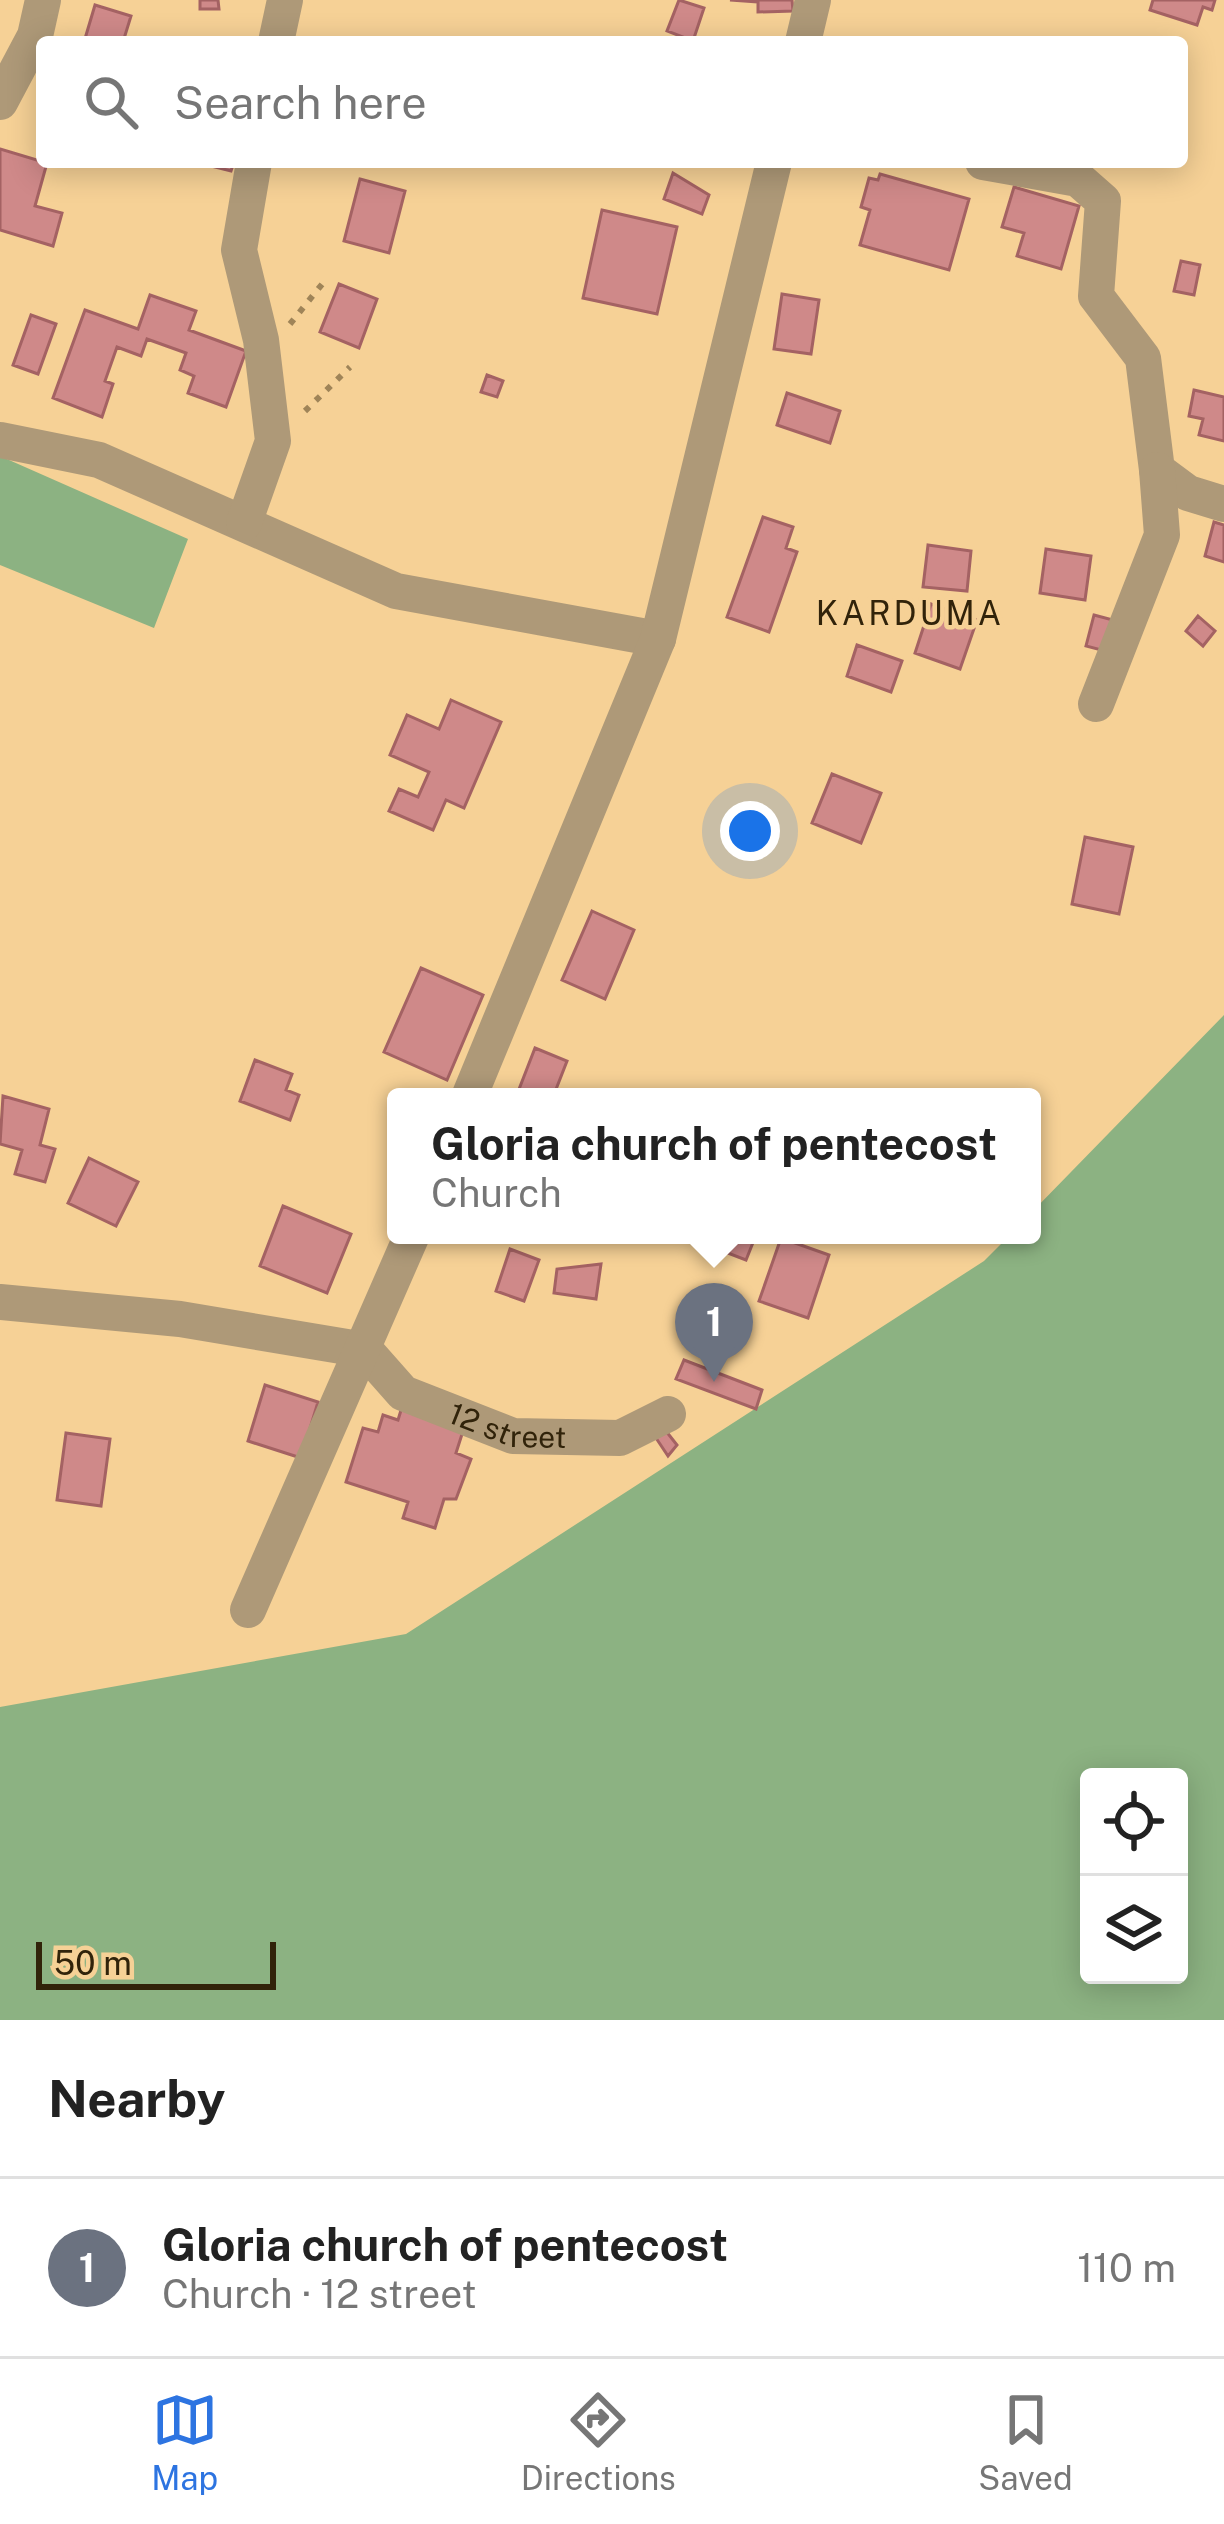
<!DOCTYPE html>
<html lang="en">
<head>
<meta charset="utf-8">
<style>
  :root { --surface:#fff; --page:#f6f6f6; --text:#222; --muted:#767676; --line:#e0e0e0; --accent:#2d74e1 }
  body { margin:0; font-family:"Public Sans",sans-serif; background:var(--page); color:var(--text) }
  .controls { position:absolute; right:36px; bottom:36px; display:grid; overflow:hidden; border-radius:12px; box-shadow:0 6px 30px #0003 }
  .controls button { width:108px; height:108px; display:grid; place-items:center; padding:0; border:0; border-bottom:3px solid var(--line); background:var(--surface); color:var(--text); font:60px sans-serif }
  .scale { position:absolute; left:36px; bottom:30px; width:240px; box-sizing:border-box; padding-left:12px; border:6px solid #31230a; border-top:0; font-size:33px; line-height:42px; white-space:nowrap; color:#31230a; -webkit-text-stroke:9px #f6d196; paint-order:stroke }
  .you { position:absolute; left:750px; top:831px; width:42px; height:42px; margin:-30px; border:9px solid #fff; border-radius:50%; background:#1a73e8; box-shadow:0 0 0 18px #1a73e833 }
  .badge { display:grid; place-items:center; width:78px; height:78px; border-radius:50%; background:var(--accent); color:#fff; font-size:39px; font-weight:700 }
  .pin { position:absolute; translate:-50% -99px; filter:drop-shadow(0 3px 6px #0008) }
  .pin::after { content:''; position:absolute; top:63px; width:42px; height:36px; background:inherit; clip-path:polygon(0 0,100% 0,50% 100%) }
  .popup { position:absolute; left:387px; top:1088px; width:654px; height:156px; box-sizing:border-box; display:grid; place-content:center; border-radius:12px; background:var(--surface); filter:drop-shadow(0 3px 9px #0005); font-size:39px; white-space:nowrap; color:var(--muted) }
  .popup b { font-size:45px; color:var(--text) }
  .popup::after { content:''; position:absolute; left:50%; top:100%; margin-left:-24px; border:24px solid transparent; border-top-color:var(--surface) }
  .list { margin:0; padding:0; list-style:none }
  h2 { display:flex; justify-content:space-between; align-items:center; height:156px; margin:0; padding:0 48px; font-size:51px }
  h2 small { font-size:39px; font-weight:400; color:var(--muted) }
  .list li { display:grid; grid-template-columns:78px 1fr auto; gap:36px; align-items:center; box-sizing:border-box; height:180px; padding:0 48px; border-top:3px solid var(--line) }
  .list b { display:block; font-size:45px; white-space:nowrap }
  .list p { margin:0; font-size:39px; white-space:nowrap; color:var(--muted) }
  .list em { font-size:39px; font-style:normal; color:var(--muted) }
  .icon { flex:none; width:66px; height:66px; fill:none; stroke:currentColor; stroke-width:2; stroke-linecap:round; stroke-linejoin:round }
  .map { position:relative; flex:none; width:1224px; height:2020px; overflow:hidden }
  .search { position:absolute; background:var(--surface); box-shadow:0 6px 30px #0003; left:36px; right:36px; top:36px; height:132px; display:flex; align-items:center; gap:30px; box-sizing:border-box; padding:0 42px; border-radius:12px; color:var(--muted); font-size:45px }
  .sheet { height:336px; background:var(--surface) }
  nav { display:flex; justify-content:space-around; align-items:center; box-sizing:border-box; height:168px; border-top:3px solid var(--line); background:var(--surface); font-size:33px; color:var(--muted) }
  nav a { display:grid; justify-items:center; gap:6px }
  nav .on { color:var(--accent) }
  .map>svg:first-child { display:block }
</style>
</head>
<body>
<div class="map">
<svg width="1224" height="2020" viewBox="0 0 1224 2020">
  <rect width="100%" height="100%" fill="#f6d196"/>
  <!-- green -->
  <path fill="#8cb282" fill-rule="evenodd" d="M0,456L188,539L154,628L0,565Z
    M1224,1015V2020H0V1707L406,1634L984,1261L1010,1235H1032V1212ZM1089,1777H1179V1975H1089Z"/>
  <!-- building -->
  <path fill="#cf8989" stroke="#a46263" stroke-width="3" d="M200,0H218L219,9H200Z
    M679,0L704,8L693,41L667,31Z
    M730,0H792L793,11L758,12V2Z
    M1153,0H1215L1212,10L1203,7L1197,25L1150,10Z
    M95,5L131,16L123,42H84Z
    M0,149L47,163L35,206L62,213L53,246L0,230Z
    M195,162H234L231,171Z
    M673,173L709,195L702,214L664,199Z
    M880,174L969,199L949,270L860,245L870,210L861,207L869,178L878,180Z
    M360,179L405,191L389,253L344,241Z
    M1014,187L1079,206L1061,269L1017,256L1024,233L1002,227Z
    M602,210L677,227L657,314L583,298Z
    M1181,261L1200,265L1194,295L1174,291Z
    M339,284L377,299L359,348L320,332Z
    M782,294L819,300L811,354L774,349Z
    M150,295L196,311L189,330L246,351L226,407L188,393L194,376L180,370L186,353L147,339L141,356L117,347L105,381L113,384L102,417L53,398L85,310L138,329Z
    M31,315L56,324L38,374L13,365Z
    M487,375L503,381L497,397L481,392Z
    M1194,390L1224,397V441L1199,435L1203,419L1189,416Z
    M787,393L840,411L830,443L777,425Z
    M763,517L793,527L786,548L797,552L769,632L727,617Z
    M1214,522L1224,525V562L1205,556Z
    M928,545L971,551L967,591L923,587Z
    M1046,549L1091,556L1085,600L1040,593Z
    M931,604L977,620L960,669L915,653Z
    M1094,615L1113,620L1105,651L1086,646Z
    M1198,616L1215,631L1203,646L1186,631Z
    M857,645L902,661L891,692L847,676Z
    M451,700L501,722L464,808L446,800L433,830L389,811L399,789L418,797L429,772L390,755L407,715L439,729Z
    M832,774L881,793L861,843L812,823Z
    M1085,837L1133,847L1119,914L1072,904Z
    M592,911L634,930L605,999L562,980Z
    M421,968L483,995L447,1080L384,1052Z
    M535,1048L567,1061L553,1097H516Z
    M255,1060L292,1074L286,1090L299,1095L290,1120L240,1101Z
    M3,1096L49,1109L40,1145L55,1149L45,1182L15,1174L22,1150L0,1144Z
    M89,1158L138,1182L116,1226L68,1203Z
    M283,1206L351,1234L327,1293L260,1266Z
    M702,1235H756L746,1260L699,1242Z
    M781,1238L829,1255L808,1318L759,1301Z
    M510,1249L539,1260L524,1301L496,1291Z
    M601,1264L596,1299L554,1293L557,1269Z
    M684,1360L762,1390L756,1409L676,1379Z
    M265,1385L318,1402L301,1458L248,1441Z
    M402,1407L464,1428L456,1453L471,1459L456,1499H444L435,1528L403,1518L408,1502L346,1482L363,1428L378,1432L383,1415L398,1420Z
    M662,1426L677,1445L668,1456L654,1435Z
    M66,1433L110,1439L101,1506L57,1500Z"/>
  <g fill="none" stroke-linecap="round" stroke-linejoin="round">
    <!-- path -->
    <path stroke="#9f8458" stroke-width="6" stroke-dasharray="6 9" stroke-linecap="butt" d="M290,324L323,283
      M305,411L350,367"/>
    <!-- street -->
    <g stroke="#ae9978" stroke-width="36">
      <path d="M276,42L285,0"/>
      <path d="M803,42L813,0"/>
      <path d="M0,102L35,36L43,0"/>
      <path d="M983,162L1078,179L1103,201L1096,296L1143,358L1157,470L1188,493L1224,504"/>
      <path d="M0,440L99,460L396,591L658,639"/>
      <path d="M244,523L273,441L261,340L239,250L254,162"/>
      <path d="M1096,704L1162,535L1157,470"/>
      <path d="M469,1097L658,639L774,162"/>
      <path id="s1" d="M0,1302L180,1319L365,1350L403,1393L513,1436L620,1438L668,1414"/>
      <path d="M248,1610L412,1235"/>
    </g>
  </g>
  <g text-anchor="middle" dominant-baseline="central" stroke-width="9" stroke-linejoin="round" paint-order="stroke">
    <!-- street labels -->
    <g font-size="30" fill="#31230a" stroke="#f6d196">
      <text stroke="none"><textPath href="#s1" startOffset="537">12 street</textPath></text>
    </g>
    <!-- neighbourhood labels -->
    <g font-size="33" letter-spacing="3" fill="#31230a" stroke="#f6d196">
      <text x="910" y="613">KARDUMA</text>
    </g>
  </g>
</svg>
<div class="controls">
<button><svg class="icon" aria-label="locate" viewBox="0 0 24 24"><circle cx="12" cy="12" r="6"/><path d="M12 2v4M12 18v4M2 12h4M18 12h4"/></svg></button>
<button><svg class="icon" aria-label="layers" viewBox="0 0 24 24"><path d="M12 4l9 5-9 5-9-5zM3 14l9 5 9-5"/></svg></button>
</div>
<div class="scale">50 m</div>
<div class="you"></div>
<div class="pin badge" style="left:714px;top:1382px;background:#6b7280">1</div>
<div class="popup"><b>Gloria church of pentecost</b>Church</div>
<div class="search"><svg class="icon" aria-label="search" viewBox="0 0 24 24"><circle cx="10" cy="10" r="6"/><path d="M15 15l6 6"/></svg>Search here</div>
</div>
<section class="sheet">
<h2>Nearby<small></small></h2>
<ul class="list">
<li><span class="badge" style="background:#6b7280">1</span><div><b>Gloria church of pentecost</b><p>Church · 12 street</p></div><em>110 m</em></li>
</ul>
</section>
<nav>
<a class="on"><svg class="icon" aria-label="map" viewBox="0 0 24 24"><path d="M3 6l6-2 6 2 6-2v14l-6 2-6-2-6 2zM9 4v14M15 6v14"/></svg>Map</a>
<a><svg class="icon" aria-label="directions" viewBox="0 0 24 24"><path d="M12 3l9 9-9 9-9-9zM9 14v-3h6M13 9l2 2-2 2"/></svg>Directions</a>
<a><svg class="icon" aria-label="saved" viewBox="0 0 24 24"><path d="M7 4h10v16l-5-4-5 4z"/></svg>Saved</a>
</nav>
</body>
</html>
